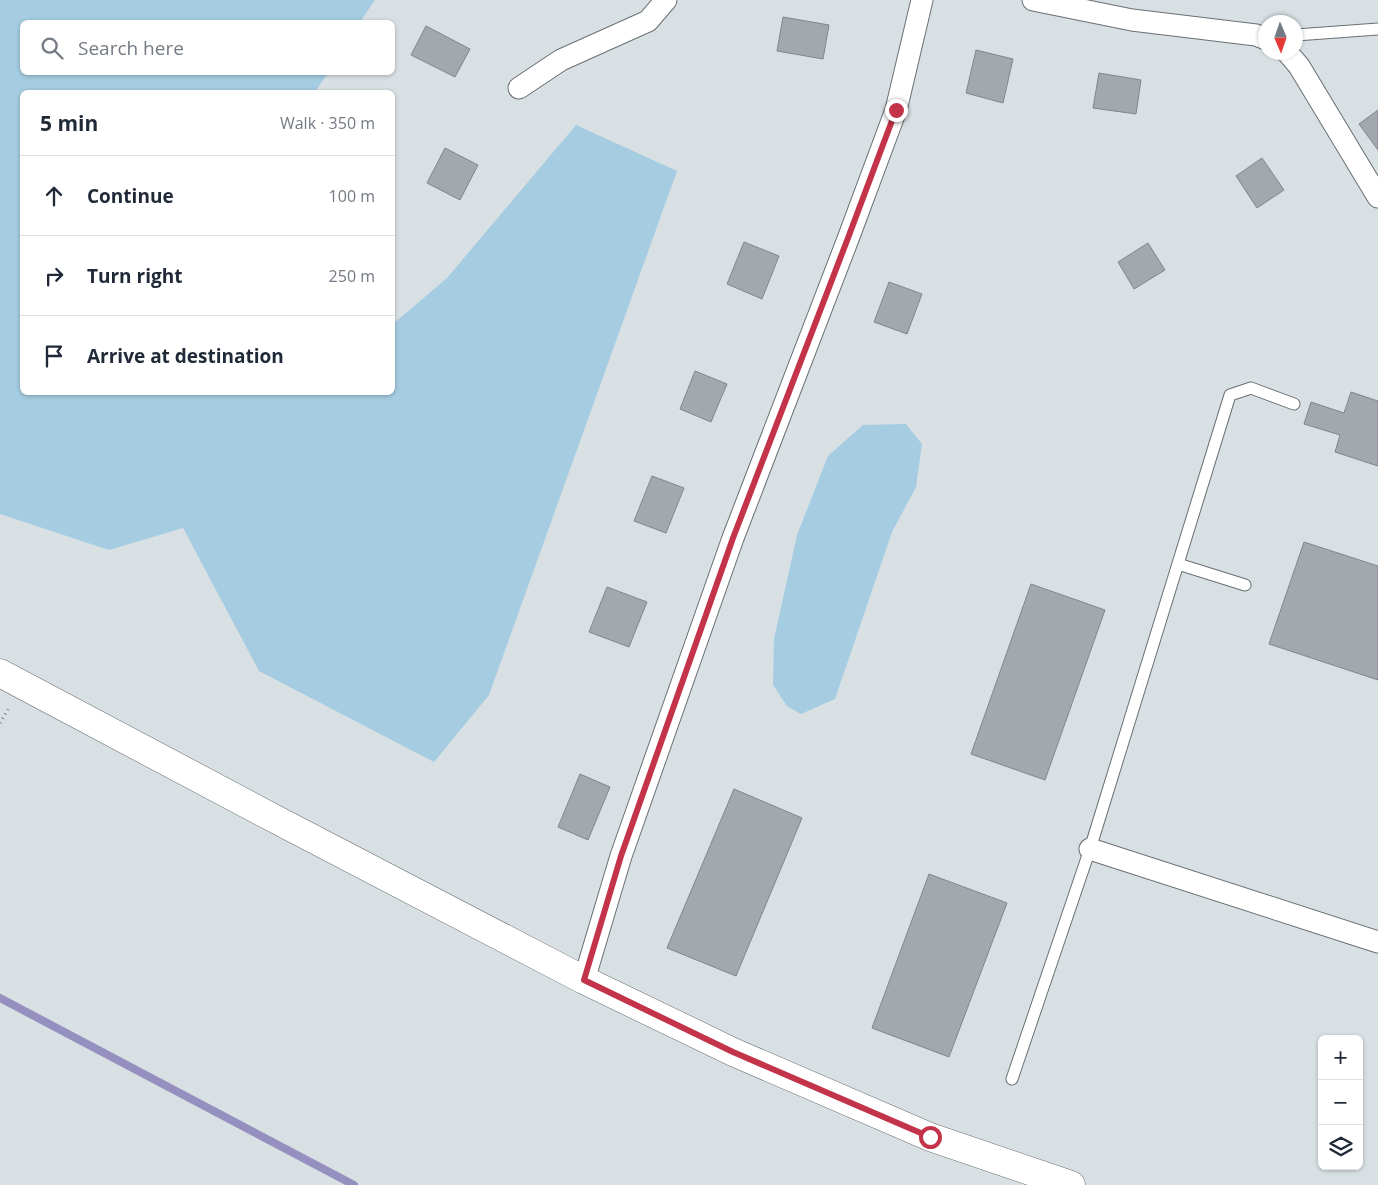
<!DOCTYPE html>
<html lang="en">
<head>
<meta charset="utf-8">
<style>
  :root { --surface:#fff; --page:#f6f6f7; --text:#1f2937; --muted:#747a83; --line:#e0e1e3 }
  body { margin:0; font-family:"Open Sans",sans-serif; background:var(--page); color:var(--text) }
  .controls { position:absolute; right:15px; bottom:15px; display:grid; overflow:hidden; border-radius:8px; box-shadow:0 1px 4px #0004 }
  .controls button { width:45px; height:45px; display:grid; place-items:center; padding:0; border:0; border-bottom:1px solid var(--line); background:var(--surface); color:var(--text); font:25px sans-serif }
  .compass { position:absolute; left:1258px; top:15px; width:45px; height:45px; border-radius:50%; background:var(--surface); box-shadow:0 1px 4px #0004; rotate:178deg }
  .stop { position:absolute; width:15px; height:15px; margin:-11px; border:4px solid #c3334a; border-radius:50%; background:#fff }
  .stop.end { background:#c3334a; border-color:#fff; box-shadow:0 1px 5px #0008 }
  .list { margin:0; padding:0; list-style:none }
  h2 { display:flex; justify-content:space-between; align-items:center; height:65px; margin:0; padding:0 20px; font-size:21px }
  h2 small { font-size:16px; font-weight:400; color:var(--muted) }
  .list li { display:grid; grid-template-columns:32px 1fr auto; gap:15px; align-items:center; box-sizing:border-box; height:80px; padding:0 20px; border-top:1px solid var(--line) }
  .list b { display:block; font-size:19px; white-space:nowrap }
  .list em { font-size:16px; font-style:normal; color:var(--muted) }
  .icon { flex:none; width:28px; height:28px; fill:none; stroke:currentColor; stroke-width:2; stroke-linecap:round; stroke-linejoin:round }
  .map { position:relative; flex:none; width:1378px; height:1185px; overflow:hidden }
  .search { position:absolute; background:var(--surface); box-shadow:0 1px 4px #0004; left:20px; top:20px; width:375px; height:55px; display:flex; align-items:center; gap:12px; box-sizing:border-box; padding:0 18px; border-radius:8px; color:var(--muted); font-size:19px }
  .panel { position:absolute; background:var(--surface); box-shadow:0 1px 4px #0004; left:20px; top:90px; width:375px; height:305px; border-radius:8px }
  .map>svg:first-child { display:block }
</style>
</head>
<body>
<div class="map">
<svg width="1378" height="1185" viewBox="0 0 1378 1185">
  <rect width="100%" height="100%" fill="#d8e0e4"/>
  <!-- green -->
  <path fill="#a5cce1" d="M0,0H375L360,22H22V72L328,73L315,92H22V392H392L393,324L447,278L576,125L677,171L489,695L434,762L259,671L183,528L109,550L0,514Z
    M906,424L922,444L916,487L892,532L835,699L801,714L787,706L773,685L774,639L797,535L828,456L863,425Z"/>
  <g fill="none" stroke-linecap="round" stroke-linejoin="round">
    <!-- stream -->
    <path stroke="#9590bf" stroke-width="8" d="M0,998L354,1185"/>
  </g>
  <!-- building -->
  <path fill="#a3a7ae" stroke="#82868c" d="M783,17L829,25L823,59L777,51Z
    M426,26L470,49L455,77L411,55Z
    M976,50L1013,59L1003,103L966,93Z
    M1099,73L1141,80L1136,114L1093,108Z
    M1378,110V150L1359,124Z
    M445,148L478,165L460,200L427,183Z
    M1262,158L1284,190L1257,208L1236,176Z
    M744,242L779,256L762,299L727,284Z
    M1148,243L1165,270L1134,289L1118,262Z
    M889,282L922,294L907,334L874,322Z
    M695,371L727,384L711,422L680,409Z
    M1351,392L1378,401V466L1335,452L1340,435L1304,424L1311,402L1344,413Z
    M652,476L684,488L666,533L634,521Z
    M1304,542L1378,566V680L1269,644Z
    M1031,584L1105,610L1045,780L971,754Z
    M607,587L647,602L629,647L589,632Z
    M580,774L610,787L588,840L558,827Z
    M734,789L802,818L736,976L667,948Z
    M929,874L1007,903L949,1057L872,1028Z"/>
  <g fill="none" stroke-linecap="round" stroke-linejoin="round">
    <!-- service casing -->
    <g stroke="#697074" stroke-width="13">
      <path id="service" d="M1296,35L1378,29
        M1178,564L1245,585
        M1012,1079L1090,849L1230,395L1251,388L1294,404"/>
    </g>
    <!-- minor casing -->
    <g stroke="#697074" stroke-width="23">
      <path id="minor" d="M1033,0L1132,20L1256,35L1266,39
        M1287,52L1299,66L1378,197
        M519,88L561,60L648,21L666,0
        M1090,849L1378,942
        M584,980L621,856L733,538L848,239L896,110L922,0"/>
    </g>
    <!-- tertiary casing -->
    <g stroke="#697074" stroke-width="29">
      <path id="tertiary" d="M0,673L277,820L584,980L733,1052L930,1137L1071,1185"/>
    </g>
    <!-- path -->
    <path stroke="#82878a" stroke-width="3" stroke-dasharray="1 4" stroke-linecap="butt" d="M0,723L10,706"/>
    <!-- service -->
    <use href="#service" stroke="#fff" stroke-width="11"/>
    <!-- minor -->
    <use href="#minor" stroke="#fff" stroke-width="21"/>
    <!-- tertiary -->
    <use href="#tertiary" stroke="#fff" stroke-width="28"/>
  </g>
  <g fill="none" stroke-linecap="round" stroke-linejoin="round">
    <!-- route -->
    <path stroke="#c3334a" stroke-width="6" d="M896,110L848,238L733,538L621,856L584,980L733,1052L930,1137"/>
  </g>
</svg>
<div class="controls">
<button>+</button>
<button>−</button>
<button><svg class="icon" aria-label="layers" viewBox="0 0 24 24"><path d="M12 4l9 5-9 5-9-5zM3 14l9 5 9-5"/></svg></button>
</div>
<svg class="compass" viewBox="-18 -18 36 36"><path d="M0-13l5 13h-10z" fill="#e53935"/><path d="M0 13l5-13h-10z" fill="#747a83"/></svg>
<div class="stop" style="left:930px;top:1137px"></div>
<div class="stop end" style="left:896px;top:110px"></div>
<div class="search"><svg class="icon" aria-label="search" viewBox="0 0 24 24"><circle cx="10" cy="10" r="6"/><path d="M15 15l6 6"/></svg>Search here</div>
<section class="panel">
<h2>5 min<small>Walk · 350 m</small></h2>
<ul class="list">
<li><svg class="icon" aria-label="ahead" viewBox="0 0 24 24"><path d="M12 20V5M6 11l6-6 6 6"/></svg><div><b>Continue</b></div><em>100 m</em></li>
<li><svg class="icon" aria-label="right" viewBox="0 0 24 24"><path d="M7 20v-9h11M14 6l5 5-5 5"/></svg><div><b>Turn right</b></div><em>250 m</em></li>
<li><svg class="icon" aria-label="arrive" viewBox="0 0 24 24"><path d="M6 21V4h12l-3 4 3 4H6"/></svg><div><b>Arrive at destination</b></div></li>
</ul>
</section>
</div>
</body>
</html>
